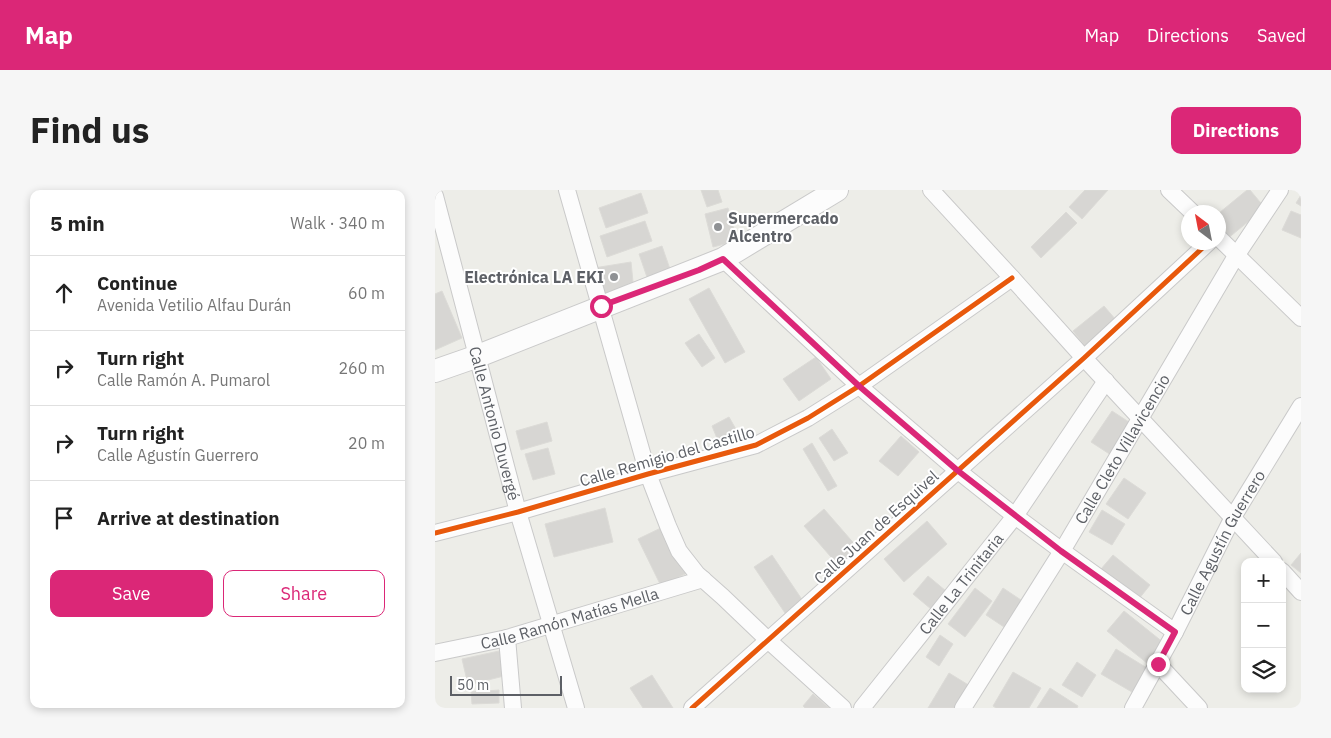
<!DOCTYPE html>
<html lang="en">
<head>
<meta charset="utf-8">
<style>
  :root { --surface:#fff; --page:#f6f6f6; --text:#222; --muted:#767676; --line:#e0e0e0; --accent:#db2777 }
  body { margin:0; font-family:"IBM Plex Sans",sans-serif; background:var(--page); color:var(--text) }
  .controls { position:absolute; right:15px; bottom:15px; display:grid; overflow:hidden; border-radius:10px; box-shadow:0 2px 8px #0003 }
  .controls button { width:45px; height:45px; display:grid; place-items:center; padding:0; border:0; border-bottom:1px solid var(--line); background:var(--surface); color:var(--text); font:25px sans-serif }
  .compass { position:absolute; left:746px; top:15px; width:45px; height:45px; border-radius:50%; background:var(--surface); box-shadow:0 2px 8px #0003; rotate:328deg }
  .scale { position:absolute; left:15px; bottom:12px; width:112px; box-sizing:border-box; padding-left:5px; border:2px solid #5d6066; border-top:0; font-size:14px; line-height:18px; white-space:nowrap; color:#5d6066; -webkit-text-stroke:4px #fff; paint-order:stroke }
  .stop { position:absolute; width:15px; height:15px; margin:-11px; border:4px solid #db2777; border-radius:50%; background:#fff }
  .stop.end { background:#db2777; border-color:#fff; box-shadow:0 1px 5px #0008 }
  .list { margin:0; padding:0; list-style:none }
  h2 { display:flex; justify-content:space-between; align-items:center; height:65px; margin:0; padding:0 20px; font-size:21px }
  h2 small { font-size:16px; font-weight:400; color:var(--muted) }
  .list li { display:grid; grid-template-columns:32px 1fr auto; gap:15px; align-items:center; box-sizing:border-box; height:75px; padding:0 20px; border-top:1px solid var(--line) }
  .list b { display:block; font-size:19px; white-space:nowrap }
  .list p { margin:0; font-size:16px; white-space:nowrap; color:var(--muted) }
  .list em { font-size:16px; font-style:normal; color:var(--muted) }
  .actions { display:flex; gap:10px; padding:15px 20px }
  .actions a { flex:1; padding:11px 0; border:1px solid var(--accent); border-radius:10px; text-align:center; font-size:18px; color:var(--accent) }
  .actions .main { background:var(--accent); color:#fff }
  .icon { flex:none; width:28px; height:28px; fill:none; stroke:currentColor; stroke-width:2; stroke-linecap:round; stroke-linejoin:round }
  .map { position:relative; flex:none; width:866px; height:518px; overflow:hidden; border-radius:10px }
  header { display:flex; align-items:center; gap:30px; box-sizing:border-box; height:70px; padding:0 25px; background:var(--accent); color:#fff }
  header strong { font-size:24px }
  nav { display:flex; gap:28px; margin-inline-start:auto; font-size:18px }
  .intro { display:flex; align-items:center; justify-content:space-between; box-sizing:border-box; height:120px; padding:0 30px }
  h1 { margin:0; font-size:35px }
  .button { padding:12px 22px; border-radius:10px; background:var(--accent); color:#fff; font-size:18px; font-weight:700 }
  main { display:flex; gap:30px; padding:0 30px }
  aside { flex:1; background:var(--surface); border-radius:10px; box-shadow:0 2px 8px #0003 }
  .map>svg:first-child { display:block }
</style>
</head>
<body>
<header>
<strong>Map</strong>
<nav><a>Map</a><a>Directions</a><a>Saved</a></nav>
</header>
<div class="intro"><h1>Find us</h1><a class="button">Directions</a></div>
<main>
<aside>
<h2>5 min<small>Walk · 340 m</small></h2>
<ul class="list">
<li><svg class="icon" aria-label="ahead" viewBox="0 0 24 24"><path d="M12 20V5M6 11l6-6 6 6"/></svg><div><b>Continue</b><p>Avenida Vetilio Alfau Durán</p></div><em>60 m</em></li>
<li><svg class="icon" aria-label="right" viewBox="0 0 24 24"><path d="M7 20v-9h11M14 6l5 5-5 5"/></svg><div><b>Turn right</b><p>Calle Ramón A. Pumarol</p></div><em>260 m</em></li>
<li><svg class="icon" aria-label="right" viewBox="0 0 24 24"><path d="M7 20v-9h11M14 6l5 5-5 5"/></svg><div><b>Turn right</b><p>Calle Agustín Guerrero</p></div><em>20 m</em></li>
<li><svg class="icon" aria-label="arrive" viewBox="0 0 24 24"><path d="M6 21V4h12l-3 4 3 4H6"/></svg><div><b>Arrive at destination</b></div></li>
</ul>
<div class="actions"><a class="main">Save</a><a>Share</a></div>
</aside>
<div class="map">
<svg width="866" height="518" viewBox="0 0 866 518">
  <rect width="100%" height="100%" fill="#edede8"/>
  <!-- building -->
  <path fill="#d7d6d3" stroke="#dcdbd7" d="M266,0H283L287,12L272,17Z
    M650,0H673L647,29L634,17Z
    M812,0H815L830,18L792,49L784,38V23Z
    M206,3L213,23L171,38L164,18Z
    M866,5V16L861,13Z
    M293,18L302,51L278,57L270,24Z
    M856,21L866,25V48L847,40Z
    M631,22L642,33L606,68L596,57Z
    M210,31L217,51L172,67L165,46Z
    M227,56L236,82L213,90L204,64Z
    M196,72L198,92L170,105L159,78Z
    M274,98L310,162L290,173L254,109Z
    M7,101L27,148L0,160V104Z
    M669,116L681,130L653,160L638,141Z
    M264,144L280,168L267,177L250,153Z
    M381,167L396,189L364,211L348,189Z
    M677,221L697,234L676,265L656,252Z
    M294,227L310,255L286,258L277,236Z
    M112,232L117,251L86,260L81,241Z
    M397,239L413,263L399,271L384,248Z
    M466,246L484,262L463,286L444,271Z
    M377,253L402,296L393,301L368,259Z
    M113,258L120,284L98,290L90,264Z
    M689,288L711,303L693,329L671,314Z
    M170,318L178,352L119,367L110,334Z
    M389,319L429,365L409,382L369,336Z
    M667,320L690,334L677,355L654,342Z
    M492,331L512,354L469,392L449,369Z
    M230,336L252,383L226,396L203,349Z
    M866,363V383L856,375Z
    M337,365L370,414L352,426L319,377Z
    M678,365L715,395L703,410L666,379Z
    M493,386L511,401L496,419L478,404Z
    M540,398L557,411L530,447L513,434Z
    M568,398L592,414L575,441L551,425Z
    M689,421L729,453L712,473L672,441Z
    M505,445L518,454L504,476L491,467Z
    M681,459L712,478L697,502L666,484Z
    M64,461L69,486L33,495L27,469Z
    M642,472L661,485L647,507L627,495Z
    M578,482L606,498L594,518H561L558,516Z
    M514,483L540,499L526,518H493Z
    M217,485L238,518H208L195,498Z
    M615,498L643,516L642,518H602Z
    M64,500V513L37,514L36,502Z
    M378,504L394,518H370L368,516Z"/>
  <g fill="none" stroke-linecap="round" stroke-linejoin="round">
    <!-- street casing -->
    <g stroke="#c9c9c9" stroke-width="18">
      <g id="street">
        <path d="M132,0L213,284L233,336L244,361L262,384L288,407L334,451L408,518"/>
        <path d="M496,0L577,88L649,168L839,372"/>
        <path d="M734,0L757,22"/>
        <path id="s1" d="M0,6L83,322L141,518"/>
        <path d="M784,48L866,128"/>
        <path d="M288,69L424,196L522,280L580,326L627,361L740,442"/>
        <path d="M0,343L83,322L213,284L321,255L373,228L424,196L577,88"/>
        <path d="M847,381L866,402"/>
        <path d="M72,448L78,518"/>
        <path id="s2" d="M0,463L72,448L268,389"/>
        <path d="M723,474L764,518"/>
        <path d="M257,518L649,168L774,52"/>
        <path id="s3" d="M427,518L580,326L671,191"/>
        <path id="s4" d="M528,518L627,361L801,66L845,0"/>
        <path id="s5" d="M698,518L740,442L798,327L866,216"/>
      </g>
    </g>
    <!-- secondary casing -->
    <g stroke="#cacaca" stroke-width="24">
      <path id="secondary" d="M0,181L43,166L288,69L402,0"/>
    </g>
    <!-- street -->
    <use href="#street" stroke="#fcfcfc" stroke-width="16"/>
    <!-- secondary -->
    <use href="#secondary" stroke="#fcfcfc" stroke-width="22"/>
    <!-- cycleway casing -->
    <g stroke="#fff" stroke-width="8">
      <path id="cycleway" d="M0,343L83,322L213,284L321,255L373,228L424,196L577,88
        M257,518L649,168L774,52"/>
    </g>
    <!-- cycleway -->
    <use href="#cycleway" stroke="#e8590c" stroke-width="5"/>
  </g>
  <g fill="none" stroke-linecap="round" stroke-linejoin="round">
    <!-- route -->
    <path stroke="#db2777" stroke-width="6" d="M166,116L264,80L288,69L424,196L522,280L626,361L740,442L723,474"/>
  </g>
  <!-- markers -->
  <g fill="#8f9194" stroke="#fff" stroke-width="2">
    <circle cx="283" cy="37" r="5"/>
    <circle cx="179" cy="87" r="5"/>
  </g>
  <g text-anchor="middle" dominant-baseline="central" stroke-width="4" stroke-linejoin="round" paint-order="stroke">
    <!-- poi labels -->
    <g font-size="16" font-weight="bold" fill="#5d6066" stroke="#fff" text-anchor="start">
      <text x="293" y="28">Supermercado<tspan x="293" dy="18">Alcentro</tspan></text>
      <text x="169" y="87" text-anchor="end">Electrónica LA EKI</text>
    </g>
    <!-- street labels -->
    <g font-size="16" fill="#5d6066" stroke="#fff">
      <text stroke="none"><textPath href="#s1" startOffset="235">Calle Antonio Duvergé</textPath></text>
      <text stroke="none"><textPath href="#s4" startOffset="304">Calle Cleto Villavicencio</textPath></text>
      <text transform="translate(232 266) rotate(-16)">Calle Remigio del Castillo</text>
      <text transform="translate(441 337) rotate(-42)">Calle Juan de Esquivel</text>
      <text stroke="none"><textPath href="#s5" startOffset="188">Calle Agustín Guerrero</textPath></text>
      <text stroke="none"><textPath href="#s3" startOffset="159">Calle La Trinitaria</textPath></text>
      <text stroke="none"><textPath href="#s2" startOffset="139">Calle Ramón Matías Mella</textPath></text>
    </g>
  </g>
</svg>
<div class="controls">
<button>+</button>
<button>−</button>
<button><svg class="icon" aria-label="layers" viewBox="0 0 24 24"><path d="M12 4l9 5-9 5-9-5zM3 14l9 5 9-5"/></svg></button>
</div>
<svg class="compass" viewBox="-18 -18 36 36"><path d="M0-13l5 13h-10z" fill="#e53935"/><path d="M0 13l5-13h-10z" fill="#767676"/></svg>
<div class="scale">50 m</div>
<div class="stop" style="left:166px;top:116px"></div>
<div class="stop end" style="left:723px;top:474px"></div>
</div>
</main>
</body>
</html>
